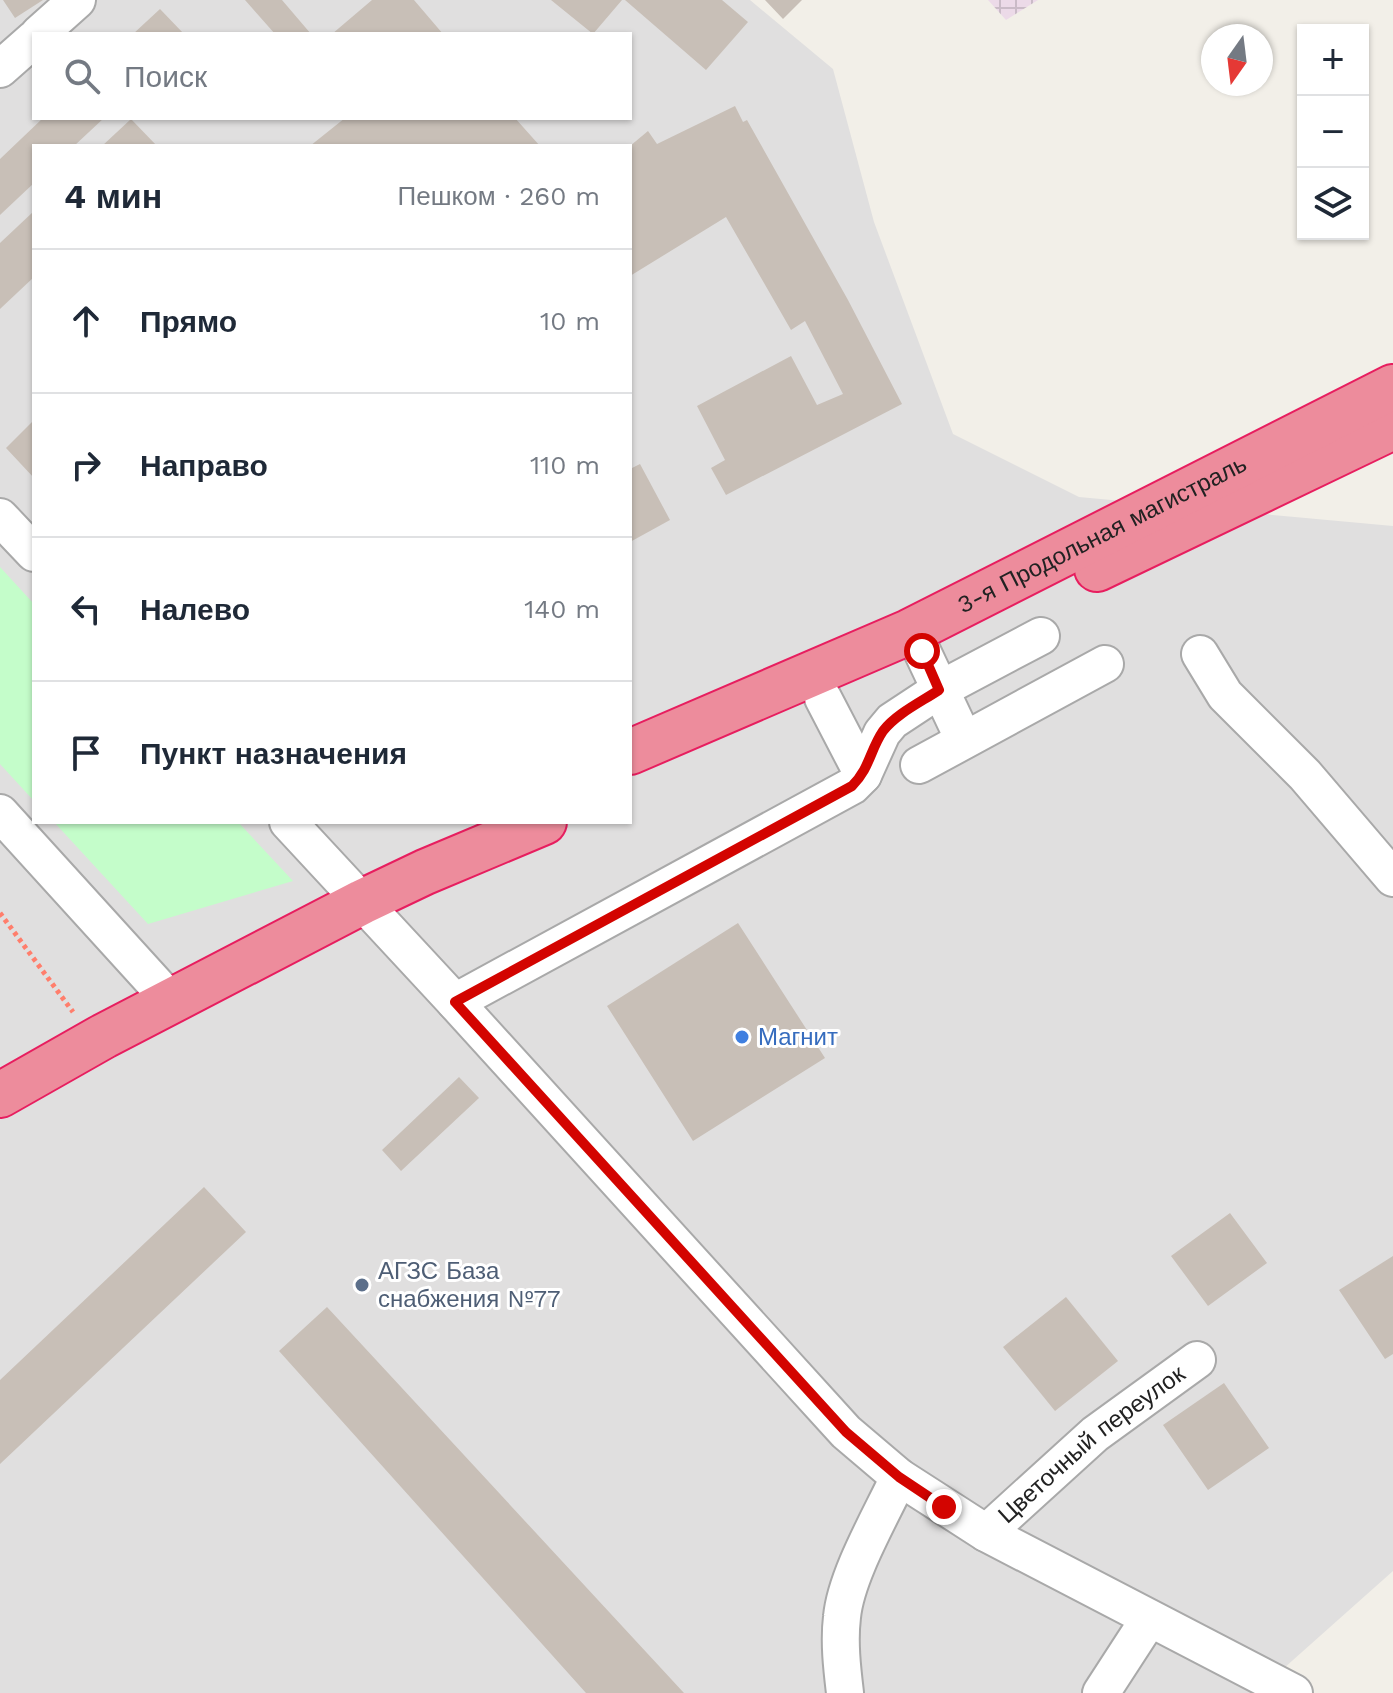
<!DOCTYPE html>
<html lang="ru">
<head>
<meta charset="utf-8">
<style>
  :root { --surface:#fff; --page:#f2f2f3; --text:#1f2937; --muted:#747a83; --line:#e0e1e3 }
  body { margin:0; font-family:"Work Sans",sans-serif; background:var(--page); color:var(--text) }
  .controls { position:absolute; right:24px; top:24px; display:grid; overflow:hidden; border-radius:0px; box-shadow:0 2px 6px #0004 }
  .controls button { width:72px; height:72px; display:grid; place-items:center; padding:0; border:0; border-bottom:2px solid var(--line); background:var(--surface); color:var(--text); font:40px sans-serif }
  .compass { position:absolute; left:1201px; top:24px; width:72px; height:72px; border-radius:50%; background:var(--surface); box-shadow:0 2px 6px #0004; rotate:194deg }
  .stop { position:absolute; width:24px; height:24px; margin:-18px; border:6px solid #d30400; border-radius:50%; background:#fff }
  .stop.end { background:#d30400; border-color:#fff; box-shadow:0 2px 8px #0008 }
  .list { margin:0; padding:0; list-style:none }
  h2 { display:flex; justify-content:space-between; align-items:center; height:104px; margin:0; padding:0 32px; font-size:34px }
  h2 small { font-size:26px; font-weight:400; color:var(--muted) }
  .list li { display:grid; grid-template-columns:52px 1fr auto; gap:24px; align-items:center; box-sizing:border-box; height:144px; padding:0 32px; border-top:2px solid var(--line) }
  .list b { display:block; font-size:30px; white-space:nowrap }
  .list em { font-size:26px; font-style:normal; color:var(--muted) }
  .icon { flex:none; width:44px; height:44px; fill:none; stroke:currentColor; stroke-width:2; stroke-linecap:round; stroke-linejoin:round }
  .map { position:relative; flex:none; width:1393px; height:1693px; overflow:hidden }
  .search { position:absolute; background:var(--surface); box-shadow:0 2px 6px #0004; left:32px; top:32px; width:600px; height:88px; display:flex; align-items:center; gap:20px; box-sizing:border-box; padding:0 28px; border-radius:0px; color:var(--muted); font-size:30px }
  .panel { position:absolute; background:var(--surface); box-shadow:0 2px 6px #0004; left:32px; top:144px; width:600px; height:680px; border-radius:0px }
  .map>svg:first-child { display:block }
</style>
</head>
<body>
<div class="map">
<svg width="1393" height="1693" viewBox="0 0 1393 1693">
  <defs>
    <pattern id="industrial-grid" width="8" height="8" patternUnits="userSpaceOnUse" patternTransform="scale(2)"><rect width="8" height="8" fill="#ecdae8"/><path d="M0 4h8M4 0v8" fill="none" stroke="#cabbc7"/></pattern>
  </defs>
  <rect width="100%" height="100%" fill="#f2efe8"/>
  <!-- residential -->
  <path fill="#e0dfdf" fill-rule="evenodd" d="M0,0H750L833,69L874,222L953,434L1079,497L1393,526V1571L1256,1693H0ZM34,34H630V118H34ZM34,146H630V822H34Z"/>
  <!-- industrial -->
  <path fill="url(#industrial-grid)" d="M988,0H1038L1006,20Z"/>
  <!-- park -->
  <path fill="#c4fdca" d="M0,567L34,604V801L0,764Z
    M54,822H238L293,881L148,924Z"/>
  <!-- building -->
  <path fill="#c8bfb7" d="M3,0H43L15,18Z
    M245,0H282L311,34H275Z
    M372,0H414L443,34H332Z
    M551,0H622L593,34Z
    M625,0H722L748,22L706,70Z
    M765,0H802L783,19Z
    M160,9L184,34H133Z
    M735,106L743,122L747,120L848,300L902,404L726,495L711,468L725,460L697,406L791,356L817,405L843,394L805,321L791,330L726,217L630,276V146L648,131L657,144Z
    M43,118H104L74,146H34V183L0,215V159Z
    M345,118H515L540,146H310Z
    M131,119L157,146H102Z
    M34,211V277L0,309V243Z
    M34,420V478L6,448Z
    M640,464L670,520L630,542V469Z
    M738,923L825,1058L693,1141L607,1006Z
    M459,1077L479,1098L401,1171L382,1150Z
    M204,1187L246,1232L0,1464V1380Z
    M1230,1213L1267,1263L1208,1306L1171,1256Z
    M1393,1256V1354L1385,1359L1339,1290Z
    M1066,1297L1118,1361L1055,1411L1003,1347Z
    M327,1307L684,1693H586L279,1351Z
    M1224,1383L1269,1448L1208,1490L1163,1425Z"/>
  <g fill="none" stroke-linecap="round" stroke-linejoin="round">
    <!-- minor casing -->
    <g stroke="#a9a9a9" stroke-width="40">
      <g id="minor">
        <path d="M39,34L77,0"/>
        <path d="M0,69L34,39"/>
        <path d="M0,517L34,553"/>
        <path d="M922,651L964,740"/>
        <path d="M1200,654L1225,695L1305,775L1393,878"/>
        <path d="M823,698L863,775"/>
        <path d="M919,765L1105,664"/>
        <path d="M0,813L171,1001"/>
        <path d="M288,822L455,1002L846,1432L899,1477L986,1533L1294,1693"/>
        <path d="M455,1002L852,786L863,775L882,733L892,721L939,690L1041,636"/>
        <path id="s1" d="M986,1533L1095,1434L1197,1360"/>
        <path d="M845,1693C842,1668 839,1642 842,1617C846,1575 881,1516 899,1477"/>
        <path d="M1101,1693L1149,1619"/>
      </g>
    </g>
    <!-- highway casing -->
    <g stroke="#e71e5f" stroke-width="48">
      <g id="highway">
        <path d="M1097,569L1393,427"/>
        <path id="s2" d="M630,752L909,632L1393,387"/>
        <path d="M0,1095L104,1036L362,902L425,872L544,822"/>
      </g>
    </g>
    <!-- path -->
    <path stroke="#ff7e6c" stroke-width="5" stroke-dasharray="4 4" stroke-linecap="butt" d="M0,913L73,1012"/>
    <!-- minor -->
    <use href="#minor" stroke="#fff" stroke-width="36"/>
    <!-- highway -->
    <use href="#highway" stroke="#ed8c9c" stroke-width="44"/>
  </g>
  <g fill="none" stroke-linecap="round" stroke-linejoin="round">
    <!-- route -->
    <path stroke="#d30400" stroke-width="10" d="M922,651L939,690C921,702 896,714 883,731C870,750 870,768 852,786L455,1002L846,1432L899,1477L944,1507"/>
  </g>
  <!-- markers -->
  <circle fill="#3f7fe0" stroke="#fff" stroke-width="3" cx="742" cy="1037" r="8"/>
  <circle fill="#5c6f8a" stroke="#fff" stroke-width="3" cx="362" cy="1285" r="8"/>
  <g text-anchor="middle" dominant-baseline="central" stroke-width="6" stroke-linejoin="round" paint-order="stroke">
    <!-- street labels -->
    <g font-size="24" fill="#222" stroke="#fff">
      <text stroke="none"><textPath href="#s2" startOffset="520">3-я Продольная магистраль</textPath></text>
      <text stroke="none"><textPath href="#s1" startOffset="138">Цветочный переулок</textPath></text>
    </g>
    <!-- shop labels -->
    <g font-size="24" fill="#366cbe" stroke="#fff" text-anchor="start">
      <text x="758" y="1037">Магнит</text>
    </g>
    <!-- service labels -->
    <g font-size="24" fill="#4e5e75" stroke="#fff" text-anchor="start">
      <text x="378" y="1271">АГЗС База<tspan x="378" dy="28">снабжения №77</tspan></text>
    </g>
  </g>
</svg>
<div class="controls">
<button>+</button>
<button>−</button>
<button><svg class="icon" aria-label="layers" viewBox="0 0 24 24"><path d="M12 4l9 5-9 5-9-5zM3 14l9 5 9-5"/></svg></button>
</div>
<svg class="compass" viewBox="-18 -18 36 36"><path d="M0-13l5 13h-10z" fill="#e53935"/><path d="M0 13l5-13h-10z" fill="#747a83"/></svg>
<div class="stop" style="left:922px;top:651px"></div>
<div class="stop end" style="left:944px;top:1507px"></div>
<div class="search"><svg class="icon" aria-label="search" viewBox="0 0 24 24"><circle cx="10" cy="10" r="6"/><path d="M15 15l6 6"/></svg>Поиск</div>
<section class="panel">
<h2>4 мин<small>Пешком · 260 m</small></h2>
<ul class="list">
<li><svg class="icon" aria-label="ahead" viewBox="0 0 24 24"><path d="M12 20V5M6 11l6-6 6 6"/></svg><div><b>Прямо</b></div><em>10 m</em></li>
<li><svg class="icon" aria-label="right" viewBox="0 0 24 24"><path d="M7 20v-9h11M14 6l5 5-5 5"/></svg><div><b>Направо</b></div><em>110 m</em></li>
<li><svg class="icon" aria-label="left" viewBox="0 0 24 24"><path d="M17 20v-9H6M10 6l-5 5 5 5"/></svg><div><b>Налево</b></div><em>140 m</em></li>
<li><svg class="icon" aria-label="arrive" viewBox="0 0 24 24"><path d="M6 21V4h12l-3 4 3 4H6"/></svg><div><b>Пункт назначения</b></div></li>
</ul>
</section>
</div>
</body>
</html>
